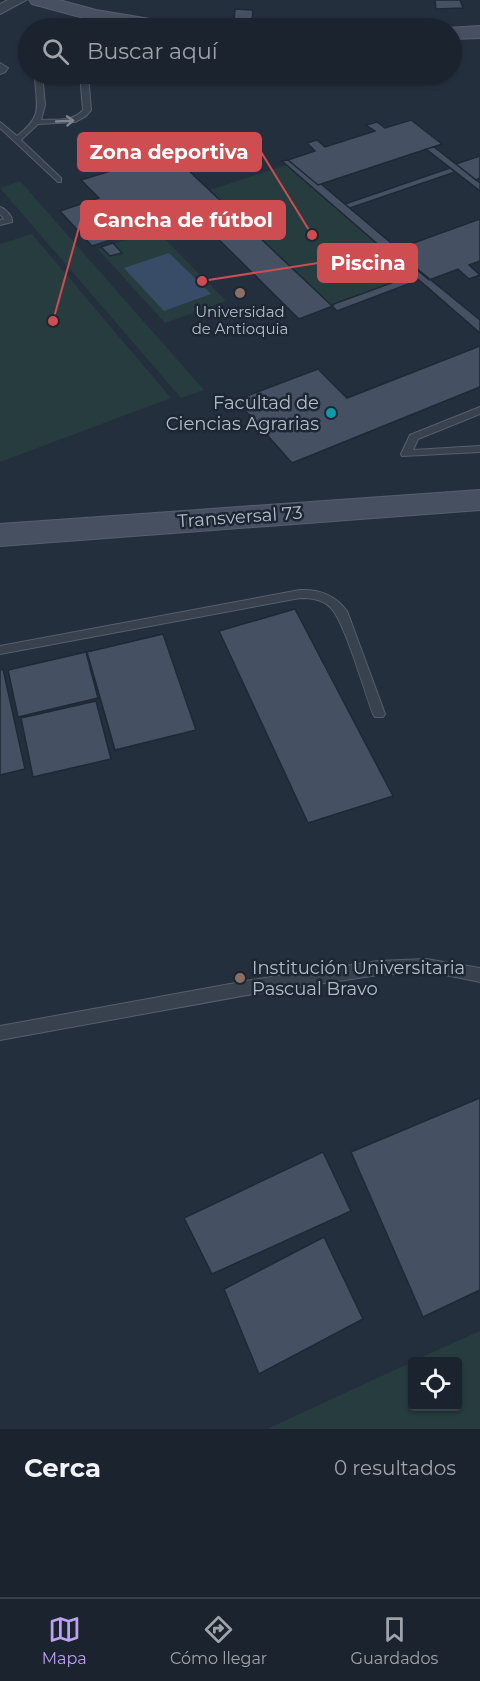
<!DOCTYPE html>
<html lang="es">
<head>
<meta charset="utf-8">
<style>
  :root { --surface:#1b232e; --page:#242b36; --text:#f1f3f6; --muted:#a0a4aa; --line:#39404a; --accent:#bca0f2 }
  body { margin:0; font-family:Montserrat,sans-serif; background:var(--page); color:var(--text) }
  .controls { position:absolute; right:18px; bottom:18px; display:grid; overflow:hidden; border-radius:6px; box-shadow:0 2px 4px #0004 }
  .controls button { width:54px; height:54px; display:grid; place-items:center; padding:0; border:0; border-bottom:2px solid var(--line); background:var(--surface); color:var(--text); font:30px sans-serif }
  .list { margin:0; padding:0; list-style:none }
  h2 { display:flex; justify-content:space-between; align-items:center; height:78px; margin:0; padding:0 24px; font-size:26px }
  h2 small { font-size:20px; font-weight:400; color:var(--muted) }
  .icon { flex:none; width:33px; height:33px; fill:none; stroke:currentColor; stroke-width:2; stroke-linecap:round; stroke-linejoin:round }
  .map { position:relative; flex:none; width:480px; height:1429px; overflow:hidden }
  .search { position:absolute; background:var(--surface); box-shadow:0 2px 4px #0004; left:18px; right:18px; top:18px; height:66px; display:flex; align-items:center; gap:15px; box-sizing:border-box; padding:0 21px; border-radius:33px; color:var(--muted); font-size:22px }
  .sheet { height:168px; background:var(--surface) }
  nav { display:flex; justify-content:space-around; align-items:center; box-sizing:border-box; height:84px; border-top:2px solid var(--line); background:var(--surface); font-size:16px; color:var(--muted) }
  nav a { display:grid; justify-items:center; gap:3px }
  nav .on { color:var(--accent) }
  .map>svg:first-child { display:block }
</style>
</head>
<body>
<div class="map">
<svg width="480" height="1429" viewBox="0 0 480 1429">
  <rect width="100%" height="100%" fill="#242f3e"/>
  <!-- green -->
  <path fill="#263c3f" d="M286,165L413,275L331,305L210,190Z
    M20,181L204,390L181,398L0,188Z
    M156,230L226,301L165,323L98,249Z
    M32,234L171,398L0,462V244Z
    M480,1331V1429H267L412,1362V1406H458V1362L413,1361Z"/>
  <!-- water -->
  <path fill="#394c67" d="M169,253L211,294L164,311L124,268Z"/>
  <!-- building -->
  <path fill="#455162" stroke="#1f2835" stroke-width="1.5" d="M435,0H460L463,8L436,9Z
    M235,9L253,10L252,22L234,21Z
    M411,120L442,144L318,185L288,160L315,151L307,143L317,140L325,147L375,131L366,125L377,122L385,128Z
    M434,147L480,183V191L426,149Z
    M170,153L224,204L92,246L60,211L99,198L81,180Z
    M480,156V178L476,180L456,164Z
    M288,160L318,185L321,184L397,248L394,250L480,320V333L282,161Z
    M450,168L455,172L350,208L345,204Z
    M224,204L331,305L333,306L299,319L193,214Z
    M480,219V261L469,265L480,275L469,279L458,269L429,280L394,250Z
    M113,243L122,253L110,256L101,247Z
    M413,275L419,280L337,311L331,305Z
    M480,346V387L292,463L236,400L318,369L347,398Z
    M295,609L393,796L308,823L219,631Z
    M163,634L196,730L115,750L87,652Z
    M86,652L98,698L18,717L8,670Z
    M3,669L25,769L0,775V670Z
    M96,701L111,759L33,777L21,718Z
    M480,1098V1290L423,1317L351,1152Z
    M323,1152L351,1211L212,1274L184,1218Z
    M324,1237L363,1319L259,1374L224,1289Z"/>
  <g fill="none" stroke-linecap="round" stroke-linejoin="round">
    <!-- service casing -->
    <g stroke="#565f6c" stroke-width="2">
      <path id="service" d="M35,74H42L45,105L41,120C56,119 73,122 83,110L80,74H88L91,110L86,116L75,122L38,124L21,140L61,178V182H58L0,128V122L17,136C46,114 35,104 35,74Z
        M0,207C5,208 13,217 12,222L0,225V220L4,219L0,214Z
        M480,407V414L418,439L413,450L480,446V452L402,456L401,454L410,435Z
        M300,590C320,589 335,595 347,611L385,714L383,717H375L373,714C365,693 344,619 330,607C322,599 311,598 300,598L0,654V646Z
        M426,959L480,968V982L426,971L378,975L258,993L0,1040V1026L258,979L378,961Z"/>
    </g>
    <!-- minor casing -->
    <g stroke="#565f6c" stroke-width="2">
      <path id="minor" d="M8,0H26L0,14V4Z
        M0,63L8,68L5,72L0,74Z"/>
    </g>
    <!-- secondary casing -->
    <g stroke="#565f6c" stroke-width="2">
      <path id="secondary" d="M29,0H59L96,10L168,22L175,24L177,28C129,34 78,16 32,4Z
        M480,26V38L452,39V28H447Z
        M480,490V510L0,546V524Z"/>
    </g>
    <!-- service -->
    <use href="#service" fill="#38414e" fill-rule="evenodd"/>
    <!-- minor -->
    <use href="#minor" fill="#38414e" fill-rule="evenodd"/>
    <!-- secondary -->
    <use href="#secondary" fill="#465061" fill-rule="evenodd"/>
  </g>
  <!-- one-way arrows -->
  <defs><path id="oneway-shaft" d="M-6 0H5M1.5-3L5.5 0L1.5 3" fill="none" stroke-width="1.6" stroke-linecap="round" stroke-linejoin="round" transform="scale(1.5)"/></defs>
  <use stroke="#7c8592" href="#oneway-shaft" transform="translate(65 121) rotate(-3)"/>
  <!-- markers -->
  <g fill="#8d6e63" stroke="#1d2633" stroke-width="2">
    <circle cx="240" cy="293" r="6"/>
    <circle cx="240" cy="978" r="6"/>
  </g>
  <circle fill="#0f9aa8" stroke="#1d2633" stroke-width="2" cx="331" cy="413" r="6"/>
  <g text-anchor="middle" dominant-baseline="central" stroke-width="5" stroke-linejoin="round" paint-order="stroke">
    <!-- far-poi labels -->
    <g font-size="15" fill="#b4bcc9" stroke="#1d2633">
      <text x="240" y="311">Universidad<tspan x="240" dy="17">de Antioquia</tspan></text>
    </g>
    <!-- poi labels -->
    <g font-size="18" fill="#b4bcc9" stroke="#1d2633" text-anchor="end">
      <text x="319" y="403">Facultad de<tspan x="319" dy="21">Ciencias Agrarias</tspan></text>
      <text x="252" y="968" text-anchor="start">Institución Universitaria<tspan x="252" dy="21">Pascual Bravo</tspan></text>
    </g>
    <!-- street labels -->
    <g font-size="18" fill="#b4bcc9" stroke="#1d2633">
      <text transform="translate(240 517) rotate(-4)">Transversal 73</text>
    </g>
  </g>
  <!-- callouts -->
  <path fill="none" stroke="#ce4d50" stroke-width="2" d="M312 235L261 152M53 321L81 220M202 281L318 263"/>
  <g fill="#ce4d50" stroke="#1d2633" stroke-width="2">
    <circle cx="312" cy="235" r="6"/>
    <circle cx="53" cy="321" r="6"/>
    <circle cx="202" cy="281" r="6"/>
  </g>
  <g fill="#ce4d50" stroke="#ce4d50" stroke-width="2">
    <rect x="78" y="133" width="183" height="38" rx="6"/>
    <rect x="81" y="201" width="204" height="38" rx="6"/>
    <rect x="318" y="244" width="99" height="38" rx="6"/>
  </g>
  <g font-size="20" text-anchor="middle" font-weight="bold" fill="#fff">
    <text x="169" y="159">Zona deportiva</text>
    <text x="183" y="227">Cancha de fútbol</text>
    <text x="368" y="270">Piscina</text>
  </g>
</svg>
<div class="controls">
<button><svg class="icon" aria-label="locate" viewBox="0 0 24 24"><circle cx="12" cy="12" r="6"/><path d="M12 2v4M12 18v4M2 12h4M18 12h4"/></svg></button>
</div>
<div class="search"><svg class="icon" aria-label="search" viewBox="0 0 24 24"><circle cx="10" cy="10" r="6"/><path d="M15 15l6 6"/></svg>Buscar aquí</div>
</div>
<section class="sheet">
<h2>Cerca<small>0 resultados</small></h2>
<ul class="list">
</ul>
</section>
<nav>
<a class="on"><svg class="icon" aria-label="map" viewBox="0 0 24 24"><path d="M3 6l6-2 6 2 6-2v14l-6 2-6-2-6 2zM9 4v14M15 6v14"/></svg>Mapa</a>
<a><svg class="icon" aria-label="directions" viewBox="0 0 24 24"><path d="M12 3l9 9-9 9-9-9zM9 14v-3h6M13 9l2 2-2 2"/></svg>Cómo llegar</a>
<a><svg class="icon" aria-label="saved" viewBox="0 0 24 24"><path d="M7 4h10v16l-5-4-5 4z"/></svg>Guardados</a>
</nav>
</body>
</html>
